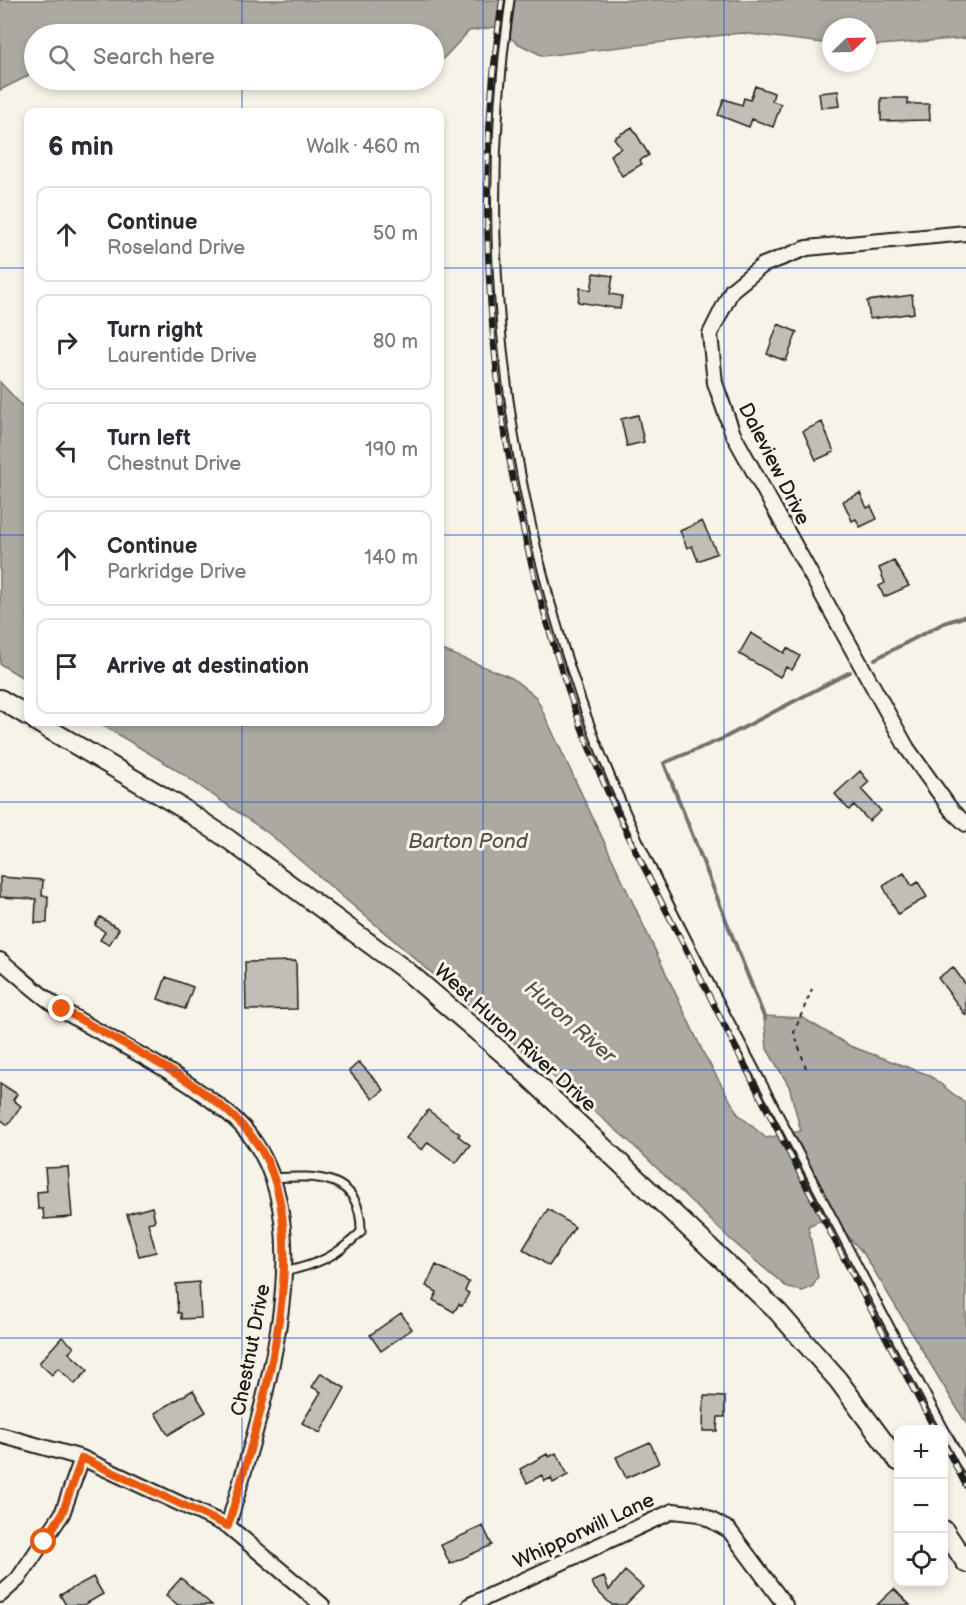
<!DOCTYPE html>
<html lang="en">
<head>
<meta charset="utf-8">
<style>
  :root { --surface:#fff; --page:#f7f7f7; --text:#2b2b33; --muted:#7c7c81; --line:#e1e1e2 }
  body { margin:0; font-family:"Balsamiq Sans",sans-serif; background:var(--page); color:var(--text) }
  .controls { position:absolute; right:18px; bottom:18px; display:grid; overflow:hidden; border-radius:12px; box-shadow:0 3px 9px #0003 }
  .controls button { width:54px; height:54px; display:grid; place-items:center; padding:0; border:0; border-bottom:2px solid var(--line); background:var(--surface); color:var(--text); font:30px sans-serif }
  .compass { position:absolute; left:822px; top:18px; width:54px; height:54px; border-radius:50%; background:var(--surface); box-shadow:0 3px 9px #0003; rotate:67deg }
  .stop { position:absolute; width:18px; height:18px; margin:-14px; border:4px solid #ea580c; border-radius:50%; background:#fff }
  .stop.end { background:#ea580c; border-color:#fff; box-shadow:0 2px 6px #0008 }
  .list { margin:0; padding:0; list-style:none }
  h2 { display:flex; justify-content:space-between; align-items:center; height:78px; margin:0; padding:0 24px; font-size:26px }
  h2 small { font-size:20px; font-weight:400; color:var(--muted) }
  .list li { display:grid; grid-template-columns:39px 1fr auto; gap:18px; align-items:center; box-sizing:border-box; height:96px; margin:0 12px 12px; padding:0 12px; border:2px solid var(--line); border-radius:12px }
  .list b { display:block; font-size:22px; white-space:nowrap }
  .list p { margin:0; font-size:20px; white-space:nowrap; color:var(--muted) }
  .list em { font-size:20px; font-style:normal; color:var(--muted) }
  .icon { flex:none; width:33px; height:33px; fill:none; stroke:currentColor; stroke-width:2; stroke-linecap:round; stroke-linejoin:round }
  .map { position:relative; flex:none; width:966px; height:1605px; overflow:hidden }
  .search { position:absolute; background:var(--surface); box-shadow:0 3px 9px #0003; left:24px; top:24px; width:420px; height:66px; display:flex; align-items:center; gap:15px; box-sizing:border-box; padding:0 21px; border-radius:33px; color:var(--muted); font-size:22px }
  .panel { position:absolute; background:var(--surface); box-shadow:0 3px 9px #0003; left:24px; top:108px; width:420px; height:618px; border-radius:12px }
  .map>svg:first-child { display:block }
</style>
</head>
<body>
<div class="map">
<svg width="966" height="1605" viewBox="0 0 966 1605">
  <rect width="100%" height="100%" fill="#f7f3e8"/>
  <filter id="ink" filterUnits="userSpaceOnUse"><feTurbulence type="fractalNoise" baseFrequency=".0167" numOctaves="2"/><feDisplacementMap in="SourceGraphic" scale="12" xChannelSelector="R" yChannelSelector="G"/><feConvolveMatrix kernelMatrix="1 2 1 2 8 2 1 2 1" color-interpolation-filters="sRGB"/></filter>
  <g filter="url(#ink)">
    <!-- water -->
    <path fill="#aca9a2" stroke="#72716c" stroke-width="1.5" d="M0,0H966V38L867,46V27H831V44L741,33L543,56L519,44L495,27L469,31L443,59L434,60V34H34V73L0,90Z
      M0,382L28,412V681L0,664Z
      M440,649L512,678L536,697L704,1054L738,1114L766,1138L801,1131L789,1086L767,1049L764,1016L803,1018L850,1046L929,1075L966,1104V1423L864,1254L840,1227L819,1221L808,1226L818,1277L813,1286L803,1291L788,1288L731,1240L630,1142L268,833L172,767L97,722H440Z"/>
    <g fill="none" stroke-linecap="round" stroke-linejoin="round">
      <!-- stream -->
      <path stroke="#72716c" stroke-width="4" d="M875,659L944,623L966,616
        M765,1019L664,763L722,739L850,672"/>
    </g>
    <!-- building -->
    <path fill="#c0beb5" stroke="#1c1c1c" stroke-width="1.5" d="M755,86L774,93L772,101L781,104L773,127L752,119L749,127L718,115L724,99L742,105L744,98L750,100Z
      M838,91L840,106L821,108L819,93Z
      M881,98H908V104H929L930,120L881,121Z
      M632,127L649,155L640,160L642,164L622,176L610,155L621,148L614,138Z
      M594,273L613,276L610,294L622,296L620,309L578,302L580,288L591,290Z
      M912,295L914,313L870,319L867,301Z
      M778,324L797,332L786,361L767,354Z
      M638,415L644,442L627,446L621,419Z
      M822,422L834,452L816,460L803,431Z
      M860,493L867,508L871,506L877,519L860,527L856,519L852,521L843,501Z
      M702,521L717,553L698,561L692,546L687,548L680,531Z
      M894,561L909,586L884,597L879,586L885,583L879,568Z
      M751,633L784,653L787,648L800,656L792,670L786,667L780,677L739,654Z
      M860,771L869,782L861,789L881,811L869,821L854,805L849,810L835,794Z
      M904,873L912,886L918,882L927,897L898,914L883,886Z
      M0,877L43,880L42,896H48L47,923H35L36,899L0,897Z
      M100,917L119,929L109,945L100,940L105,932L95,925Z
      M296,961L297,1009L246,1010L245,962Z
      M953,967L966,985V1016L938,978Z
      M166,977L193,987L185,1009L158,999Z
      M359,1062L384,1090L373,1099L349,1071Z
      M0,1083L17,1094L13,1100L21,1106L8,1125L0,1119Z
      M428,1110L460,1134L458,1136L470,1145L456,1163L428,1142L422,1150L406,1138Z
      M68,1167L72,1217L44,1219L43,1209H38L37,1192L47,1191L45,1168Z
      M152,1207L155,1221L148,1223L156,1252L139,1256L127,1214Z
      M548,1209L575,1227L549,1266L523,1249Z
      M436,1265L469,1282L465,1291L469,1293L462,1306L459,1304L454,1312L433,1300L437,1292L426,1286Z
      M199,1282L201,1318L181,1319V1313H178L176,1284Z
      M401,1313L412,1329L381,1351L370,1335Z
      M62,1337L74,1347L69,1353L88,1370L75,1384L58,1368L52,1375L39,1363Z
      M321,1373L345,1388L320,1433L302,1423L321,1392L312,1387Z
      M193,1390L206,1412L168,1435L155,1413Z
      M704,1396L725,1397V1417H718L717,1431H703Z
      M650,1442L659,1463L626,1478L616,1457Z
      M556,1453L568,1475L553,1483L551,1478L545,1481L542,1475L527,1483L520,1469L547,1454L549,1457Z
      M483,1526L492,1545L450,1564L441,1545Z
      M625,1571L643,1587L625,1605H612L595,1589L592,1582L604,1577L609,1590Z
      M93,1577L103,1594L84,1605H66L60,1595Z
      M181,1578L212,1605H178L166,1595Z
      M894,1589L910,1605H877Z"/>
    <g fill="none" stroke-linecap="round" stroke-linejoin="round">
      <!-- lane casing -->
      <g stroke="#1c1c1c" stroke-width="11">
        <path id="lane" d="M510,0C476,235 503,476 581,700C633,849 713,987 785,1127C845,1241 904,1356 966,1469
          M273,1178C318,1175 362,1174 361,1232C335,1257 319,1264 284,1272"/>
      </g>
      <!-- street casing -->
      <g stroke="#1c1c1c" stroke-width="18">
        <path id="street" d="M966,233L807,248L763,265L732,290L710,334L715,383L733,434L907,748L952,811L966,824
          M0,960C21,977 41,997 64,1011C119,1045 179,1072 229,1114C337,1203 259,1415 228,1526
          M0,1435L82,1458L228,1526L322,1605
          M0,1595L18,1579L62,1514L82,1458
          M470,1605L673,1511L700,1514L729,1530L785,1605"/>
      </g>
      <!-- secondary casing -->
      <g stroke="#1c1c1c" stroke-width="22">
        <path id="secondary" d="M0,699L28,716
          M37,722L179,806L228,839L408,972L513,1062L778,1312L838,1380L898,1461
          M944,1530L966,1563"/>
      </g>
      <!-- path -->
      <path stroke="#1c1c1c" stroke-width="2" stroke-dasharray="4.5 4.5" stroke-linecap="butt" d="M806,1068L794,1032L812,989"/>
      <!-- lane -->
      <use href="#lane" stroke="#f7f3e8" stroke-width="7"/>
      <!-- street -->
      <use href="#street" stroke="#f7f3e8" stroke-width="14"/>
      <!-- secondary -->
      <use href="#secondary" stroke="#f7f3e8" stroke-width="18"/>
      <!-- rail casing -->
      <g stroke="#1c1c1c" stroke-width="6">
        <path id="rail" d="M502,0C466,243 496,494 580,724C612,813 660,897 702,981C777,1132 855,1281 935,1430
          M944,1444L966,1486"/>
      </g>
      <!-- rail -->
      <use href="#rail" stroke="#f7f3e8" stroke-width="4" stroke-dasharray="11" stroke-linecap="butt"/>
    </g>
  </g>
  <g fill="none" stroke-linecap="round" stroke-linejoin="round" filter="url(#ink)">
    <!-- route -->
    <path stroke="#ea580c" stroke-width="8" d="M44,1542L62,1514L82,1458L228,1526C256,1428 324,1228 253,1138C211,1084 121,1044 62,1009"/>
  </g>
  <!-- grid -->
  <path fill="none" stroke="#1d4ed8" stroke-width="1.5" stroke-opacity="0.55" d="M242,0V34M483,0V1605M724,0V1605M242,80V112M0,268H28M440,268H966M0,535H28M440,535H966M242,722V1605M0,802H966M0,1070H966M0,1338H966"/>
  <g text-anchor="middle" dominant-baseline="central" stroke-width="6" stroke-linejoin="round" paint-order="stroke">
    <!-- street labels -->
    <g font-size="20" fill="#1c1c1c" stroke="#f7f3e8">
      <text transform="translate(774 464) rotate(63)">Daleview Drive</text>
      <text transform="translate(515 1038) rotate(42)">West Huron River Drive</text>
      <text transform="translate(251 1350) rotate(-79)">Chestnut Drive</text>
      <text transform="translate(584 1531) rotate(-25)">Whipporwill Lane</text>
    </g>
    <!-- water labels -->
    <g font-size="21" font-style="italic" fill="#565452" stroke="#f7f3e8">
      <text x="468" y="841">Barton Pond</text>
      <text transform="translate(570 1022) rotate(41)">Huron River</text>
    </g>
  </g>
</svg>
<div class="controls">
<button>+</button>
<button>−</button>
<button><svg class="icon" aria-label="locate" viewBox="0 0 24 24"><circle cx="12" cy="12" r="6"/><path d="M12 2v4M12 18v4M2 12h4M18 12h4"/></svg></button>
</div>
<svg class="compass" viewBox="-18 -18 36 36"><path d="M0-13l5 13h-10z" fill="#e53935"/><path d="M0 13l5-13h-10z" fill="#7c7c81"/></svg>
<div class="stop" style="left:44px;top:1542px"></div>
<div class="stop end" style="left:62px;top:1009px"></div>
<div class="search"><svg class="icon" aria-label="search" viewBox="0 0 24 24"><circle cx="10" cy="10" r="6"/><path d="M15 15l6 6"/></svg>Search here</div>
<section class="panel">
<h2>6 min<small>Walk · 460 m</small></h2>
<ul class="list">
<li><svg class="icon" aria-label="ahead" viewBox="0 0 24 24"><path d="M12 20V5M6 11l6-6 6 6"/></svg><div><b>Continue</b><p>Roseland Drive</p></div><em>50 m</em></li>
<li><svg class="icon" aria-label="right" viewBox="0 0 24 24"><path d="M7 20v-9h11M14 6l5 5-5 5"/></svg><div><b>Turn right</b><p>Laurentide Drive</p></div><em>80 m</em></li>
<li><svg class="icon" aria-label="left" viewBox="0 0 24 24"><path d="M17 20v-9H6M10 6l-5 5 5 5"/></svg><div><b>Turn left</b><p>Chestnut Drive</p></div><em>190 m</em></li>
<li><svg class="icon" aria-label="ahead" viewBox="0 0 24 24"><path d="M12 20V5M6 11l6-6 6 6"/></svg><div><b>Continue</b><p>Parkridge Drive</p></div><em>140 m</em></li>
<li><svg class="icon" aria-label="arrive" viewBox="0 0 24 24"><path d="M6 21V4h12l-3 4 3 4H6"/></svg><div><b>Arrive at destination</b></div></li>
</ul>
</section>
</div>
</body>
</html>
